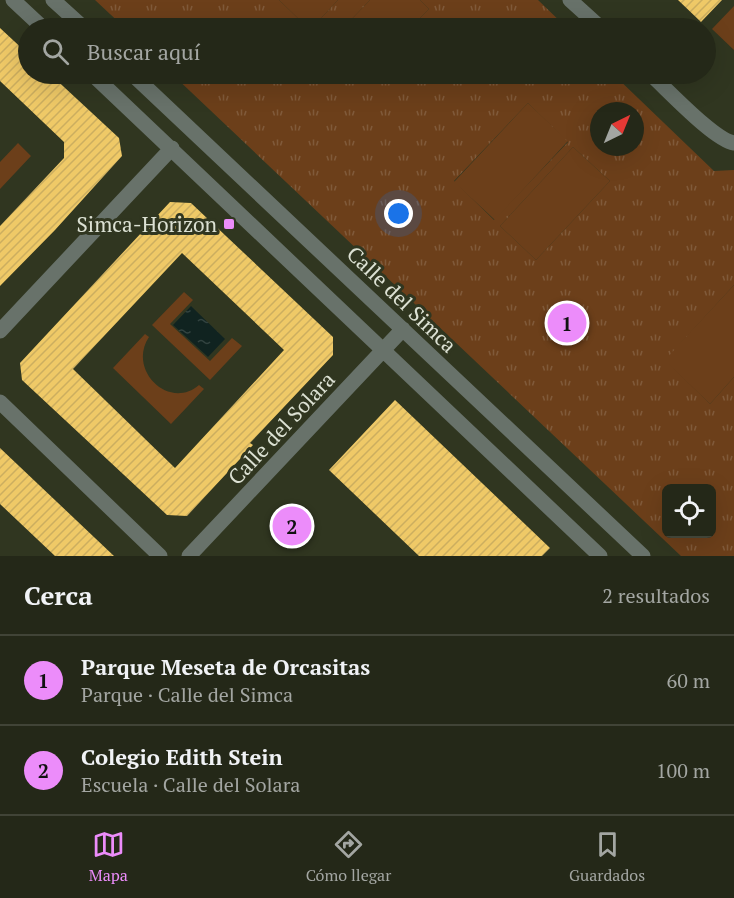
<!DOCTYPE html>
<html lang="es">
<head>
<meta charset="utf-8">
<style>
  :root { --surface:#242818; --page:#2c3021; --text:#f1f3f6; --muted:#a3a6a2; --line:#414437; --accent:#ec8cfa }
  body { margin:0; font-family:"PT Serif",serif; background:var(--page); color:var(--text) }
  .controls { position:absolute; right:18px; bottom:18px; display:grid; overflow:hidden; border-radius:9px; box-shadow:0 6px 24px #0002 }
  .controls button { width:54px; height:54px; display:grid; place-items:center; padding:0; border:0; border-bottom:2px solid var(--line); background:var(--surface); color:var(--text); font:30px sans-serif }
  .compass { position:absolute; left:590px; top:102px; width:54px; height:54px; border-radius:50%; background:var(--surface); box-shadow:0 6px 24px #0002; rotate:43deg }
  .you { position:absolute; left:399px; top:214px; width:21px; height:21px; margin:-15px; border:4px solid #fff; border-radius:50%; background:#1a73e8; box-shadow:0 0 0 9px #1a73e833 }
  .badge { display:grid; place-items:center; width:39px; height:39px; border-radius:50%; background:var(--accent); color:#111; font-size:20px; font-weight:700 }
  .pin { position:absolute; translate:-50% -50%; border:3px solid #fff; box-shadow:0 2px 6px #0006 }
  .list { margin:0; padding:0; list-style:none }
  h2 { display:flex; justify-content:space-between; align-items:center; height:78px; margin:0; padding:0 24px; font-size:26px }
  h2 small { font-size:20px; font-weight:400; color:var(--muted) }
  .list li { display:grid; grid-template-columns:39px 1fr auto; gap:18px; align-items:center; box-sizing:border-box; height:90px; padding:0 24px; border-top:2px solid var(--line) }
  .list b { display:block; font-size:22px; white-space:nowrap }
  .list p { margin:0; font-size:20px; white-space:nowrap; color:var(--muted) }
  .list em { font-size:20px; font-style:normal; color:var(--muted) }
  .icon { flex:none; width:33px; height:33px; fill:none; stroke:currentColor; stroke-width:2; stroke-linecap:round; stroke-linejoin:round }
  .map { position:relative; flex:none; width:734px; height:556px; overflow:hidden }
  .search { position:absolute; background:var(--surface); box-shadow:0 6px 24px #0002; left:18px; right:18px; top:18px; height:66px; display:flex; align-items:center; gap:15px; box-sizing:border-box; padding:0 21px; border-radius:33px; color:var(--muted); font-size:22px }
  .sheet { height:258px; background:var(--surface) }
  nav { display:flex; justify-content:space-around; align-items:center; box-sizing:border-box; height:84px; border-top:2px solid var(--line); background:var(--surface); font-size:16px; color:var(--muted) }
  nav a { display:grid; justify-items:center; gap:3px }
  nav .on { color:var(--accent) }
  .map>svg:first-child { display:block }
</style>
</head>
<body>
<div class="map">
<svg width="734" height="556" viewBox="0 0 734 556">
  <defs>
    <pattern id="park-tufts" width="24" height="20" patternUnits="userSpaceOnUse" patternTransform="scale(1.5)"><rect width="24" height="20" fill="#6c3f1a"/><path d="M3 7l-1-3M5 7V3M7 7l1-3M15 17l-1-3M17 17v-4M19 17l1-3" fill="none" stroke="#805a3a"/></pattern>
    <pattern id="water-ripples" width="26" height="14" patternUnits="userSpaceOnUse" patternTransform="scale(1.5)"><rect width="26" height="14" fill="#102320"/><path d="M2 4q2-2 4 0t4 0M15 11q2-2 4 0t4 0" fill="none" stroke="#324340"/></pattern>
    <pattern id="building-hatch" width="6" height="6" patternUnits="userSpaceOnUse" patternTransform="scale(1.5)"><rect width="6" height="6" fill="#efc967"/><path d="M-1 1l2-2M0 6l6-6M5 7l2-2" fill="none" stroke="#ccae5f"/></pattern>
  </defs>
  <rect width="100%" height="100%" fill="#303620"/>
  <!-- green -->
  <path fill="#6c3f1a" d="M279,0H338L312,28H308Z
    M370,0H420L429,9L410,28H343Z
    M734,6V50L712,29Z
    M528,103L568,141L495,220L454,182Z
    M18,143L31,156L0,189V162Z
    M573,147L610,181L536,260L500,226Z
    M734,285V377L710,404L664,360Z
    M184,292L193,300L170,324L210,361L232,338L242,346L210,380L152,325Z
    M145,334L149,337C127,370 169,411 199,385L204,389L171,424L113,368Z"/>
  <!-- park -->
  <path fill="url(#park-tufts)" fill-rule="evenodd" d="M95,0H279L308,28H125Z
    M338,0H370L343,28H312Z
    M420,0H538L567,28H410L429,9Z
    M172,74H361L365,77L368,74H613L714,171L734,170V285L665,360L710,404L734,377V556H681ZM528,103L568,142L494,220L454,181ZM599,111H635V147H599ZM573,147L610,181L536,260L500,226ZM712,488V534H666V488Z"/>
  <!-- water -->
  <path fill="url(#water-ripples)" d="M191,306L225,339L208,357L173,325Z"/>
  <!-- building -->
  <path fill="url(#building-hatch)" fill-rule="evenodd" d="M678,0H722L701,22Z
    M0,28L28,54V74H50L119,138L122,156L55,230L0,286V226L64,158V142L0,81Z
    M170,202L191,203L333,337V355L250,443L253,445L187,516L167,515L22,380L20,363ZM182,253L284,350L175,468L73,369Z
    M395,400L550,548L542,556H419L329,470Z
    M0,448L114,556H55L0,504Z"/>
  <g fill="none" stroke-linecap="round" stroke-linejoin="round">
    <!-- minor -->
    <path stroke="#68726a" stroke-width="15" d="M13,0L43,28
      M53,0L84,28
      M570,0L601,28
      M92,74L600,556
      M132,74L643,556
      M650,74C667,89 714,140 734,143
      M0,331L172,148
      M0,402L160,556
      M189,556L403,329"/>
  </g>
  <!-- markers -->
  <rect fill="#ec8cfa" stroke="#303620" stroke-width="2" x="223" y="218" width="12" height="12" rx="3"/>
  <g text-anchor="middle" dominant-baseline="central" stroke-width="6" stroke-linejoin="round" paint-order="stroke">
    <!-- poi labels -->
    <g font-size="21" fill="#dce1d3" stroke="#303620" text-anchor="end">
      <text x="217" y="224">Simca-Horizon</text>
    </g>
    <!-- street labels -->
    <g font-size="21" fill="#dce1d3" stroke="#303620">
      <text transform="translate(402 299) rotate(44)">Calle del Simca</text>
      <text transform="translate(281 428) rotate(-47)">Calle del Solara</text>
    </g>
  </g>
</svg>
<div class="controls">
<button><svg class="icon" aria-label="locate" viewBox="0 0 24 24"><circle cx="12" cy="12" r="6"/><path d="M12 2v4M12 18v4M2 12h4M18 12h4"/></svg></button>
</div>
<svg class="compass" viewBox="-18 -18 36 36"><path d="M0-13l5 13h-10z" fill="#e53935"/><path d="M0 13l5-13h-10z" fill="#a3a6a2"/></svg>
<div class="you"></div>
<div class="pin badge" style="left:567px;top:323px">1</div>
<div class="pin badge" style="left:292px;top:526px">2</div>
<div class="search"><svg class="icon" aria-label="search" viewBox="0 0 24 24"><circle cx="10" cy="10" r="6"/><path d="M15 15l6 6"/></svg>Buscar aquí</div>
</div>
<section class="sheet">
<h2>Cerca<small>2 resultados</small></h2>
<ul class="list">
<li><span class="badge">1</span><div><b>Parque Meseta de Orcasitas</b><p>Parque · Calle del Simca</p></div><em>60 m</em></li>
<li><span class="badge">2</span><div><b>Colegio Edith Stein</b><p>Escuela · Calle del Solara</p></div><em>100 m</em></li>
</ul>
</section>
<nav>
<a class="on"><svg class="icon" aria-label="map" viewBox="0 0 24 24"><path d="M3 6l6-2 6 2 6-2v14l-6 2-6-2-6 2zM9 4v14M15 6v14"/></svg>Mapa</a>
<a><svg class="icon" aria-label="directions" viewBox="0 0 24 24"><path d="M12 3l9 9-9 9-9-9zM9 14v-3h6M13 9l2 2-2 2"/></svg>Cómo llegar</a>
<a><svg class="icon" aria-label="saved" viewBox="0 0 24 24"><path d="M7 4h10v16l-5-4-5 4z"/></svg>Guardados</a>
</nav>
</body>
</html>
